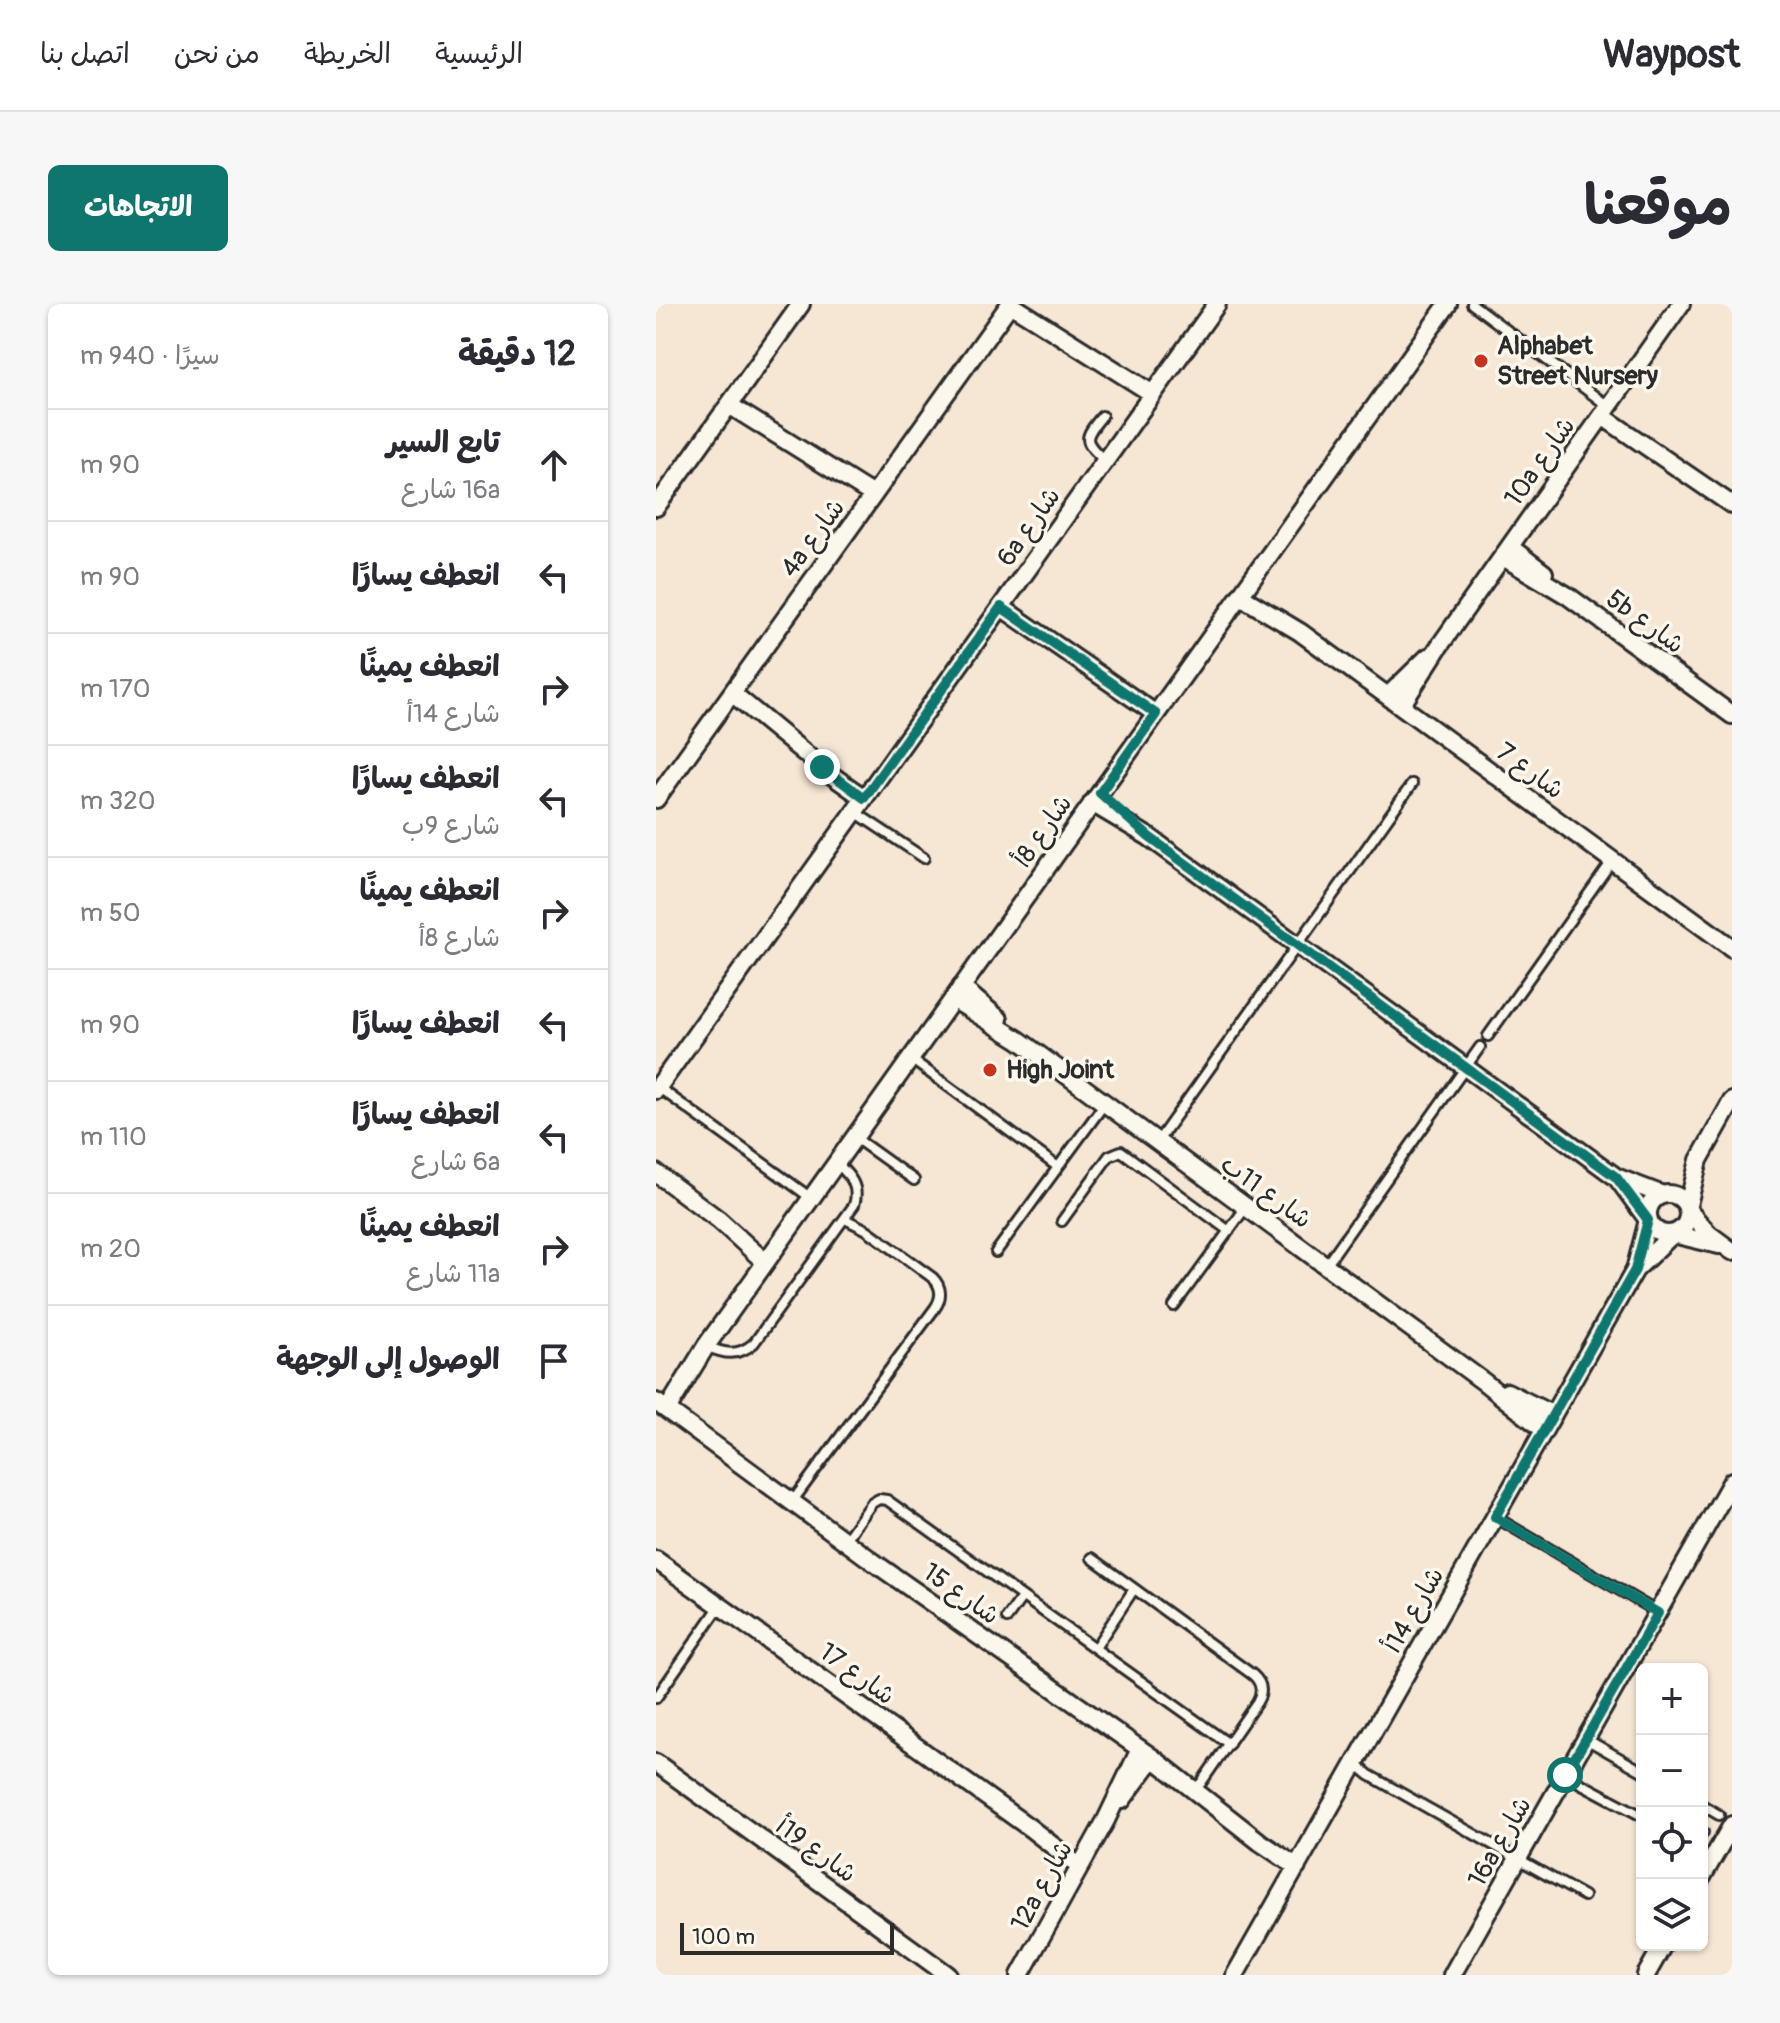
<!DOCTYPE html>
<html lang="ar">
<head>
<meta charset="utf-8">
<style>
  :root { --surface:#fff; --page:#f7f7f7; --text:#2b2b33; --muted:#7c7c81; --line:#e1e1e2; --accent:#0f766e }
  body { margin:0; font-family:Pangolin,"Playpen Sans Arabic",sans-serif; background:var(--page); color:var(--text); direction:rtl }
  .controls { position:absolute; right:24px; bottom:24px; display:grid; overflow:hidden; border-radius:12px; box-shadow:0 2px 6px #0004 }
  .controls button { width:72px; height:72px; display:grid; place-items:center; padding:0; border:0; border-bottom:2px solid var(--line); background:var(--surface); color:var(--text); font:40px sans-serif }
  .scale { position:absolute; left:24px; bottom:20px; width:214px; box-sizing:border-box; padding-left:8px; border:4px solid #2b2b2b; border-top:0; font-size:22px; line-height:28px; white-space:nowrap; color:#2b2b2b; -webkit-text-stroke:6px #fbf7ec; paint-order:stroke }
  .stop { position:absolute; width:24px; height:24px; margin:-18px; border:6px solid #0f766e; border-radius:50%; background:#fff }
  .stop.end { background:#0f766e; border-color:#fff; box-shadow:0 2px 8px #0008 }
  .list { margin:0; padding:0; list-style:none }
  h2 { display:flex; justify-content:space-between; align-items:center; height:104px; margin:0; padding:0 32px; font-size:34px }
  h2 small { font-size:26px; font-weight:400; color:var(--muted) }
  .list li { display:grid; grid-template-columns:52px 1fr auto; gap:24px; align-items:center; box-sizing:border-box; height:112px; padding:0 32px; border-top:2px solid var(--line) }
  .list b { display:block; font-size:30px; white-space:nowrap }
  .list p { margin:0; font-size:26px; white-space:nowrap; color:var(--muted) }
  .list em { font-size:26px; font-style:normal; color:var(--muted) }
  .icon { flex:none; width:44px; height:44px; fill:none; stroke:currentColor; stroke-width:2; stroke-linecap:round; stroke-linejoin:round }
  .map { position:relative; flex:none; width:1076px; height:1671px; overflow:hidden; direction:ltr; border-radius:12px }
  header { display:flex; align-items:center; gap:48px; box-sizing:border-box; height:112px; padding:0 40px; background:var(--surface); border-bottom:2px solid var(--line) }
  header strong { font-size:38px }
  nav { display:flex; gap:44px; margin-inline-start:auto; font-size:28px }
  .intro { display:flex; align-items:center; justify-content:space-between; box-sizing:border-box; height:192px; padding:0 48px }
  h1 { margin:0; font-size:56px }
  .button { padding:20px 36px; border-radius:12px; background:var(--accent); color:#fff; font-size:28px; font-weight:700 }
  main { display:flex; gap:48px; padding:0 48px }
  aside { flex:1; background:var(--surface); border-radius:12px; box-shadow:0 2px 6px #0004 }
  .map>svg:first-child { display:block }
</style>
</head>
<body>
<header>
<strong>Waypost</strong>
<nav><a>الرئيسية</a><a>الخريطة</a><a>من نحن</a><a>اتصل بنا</a></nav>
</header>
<div class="intro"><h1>موقعنا</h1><a class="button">الاتجاهات</a></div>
<main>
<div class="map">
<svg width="1076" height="1671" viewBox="0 0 1076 1671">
  <rect width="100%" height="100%" fill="#f6e6d4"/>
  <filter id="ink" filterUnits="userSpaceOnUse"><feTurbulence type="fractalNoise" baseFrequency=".0125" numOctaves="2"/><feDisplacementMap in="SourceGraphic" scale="16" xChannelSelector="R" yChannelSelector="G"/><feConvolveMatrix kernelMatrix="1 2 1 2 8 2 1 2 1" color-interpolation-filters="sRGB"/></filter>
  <g filter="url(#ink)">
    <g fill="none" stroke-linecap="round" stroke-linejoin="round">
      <!-- service casing -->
      <g stroke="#2b2b2b" stroke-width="14">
        <path id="service" d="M816,0L952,102
          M446,112C427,135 427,136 449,157
          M199,508L268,554
          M832,732L956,557
          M255,755L402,863
          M2,783L155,894
          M198,833L258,876
          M502,837L756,480
          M406,917L453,852L465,847L573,927
          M340,948L449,799
          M670,961L824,743
          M518,1002L590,903
          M50,1042C68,1050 82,1053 98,1039L198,901C204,882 194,872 181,859
          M136,1198L279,1004C286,994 286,983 277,974L211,926L189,915
          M839,1213L1001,1308
          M189,1237L216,1199L223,1195L231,1196L573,1440
          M436,1254L597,1371C606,1379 607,1388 601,1398L545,1479L537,1486
          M351,1314L366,1293
          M439,1344L478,1285
          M0,1394L64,1302
          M930,1435L986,1467
          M700,1460L713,1471L928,1592
          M909,1471L986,1512
          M1046,1501L1063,1511
          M1046,1529L1047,1528"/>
      </g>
      <!-- minor casing -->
      <g stroke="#2b2b2b" stroke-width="22">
        <path id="minor" d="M354,0L497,90
          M73,101L217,191
          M946,112L1076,201
          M0,203L145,0
          M854,243L888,269
          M847,253L912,292L1076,411
          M584,292L644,328L1076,644
          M345,303L500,410
          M76,389L174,470L208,494
          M732,392L772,353
          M745,402L782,344L1025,0
          M0,495L354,0
          M436,499L493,533L960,873L1007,891
          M305,683L343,715
          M297,695L363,736L828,1078L888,1126
          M0,786L561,0
          M1076,797L1043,856L1031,905L1053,930L1076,947
          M0,869L63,916L109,958
          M961,874L992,916
          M992 910a20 20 0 1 1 40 0a20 20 0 1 1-40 0Z
          M979,966L1017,930L1063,941
          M851,1088L897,1111
          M0,1098L223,1262L497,1454L604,1538L641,1563
          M11,1106L50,1042L792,0
          M0,1256L374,1524L424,1563
          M0,1459L292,1671
          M466,1496L497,1454
          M1046,1573L1076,1521
          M364,1671L450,1516L484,1445
          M579,1671L979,966L992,916
          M796,1671L1076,1177
          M990,1671L1007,1641"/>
      </g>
      <!-- service -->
      <use href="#service" stroke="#fbf7ec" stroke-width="8"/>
      <!-- minor -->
      <use href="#minor" stroke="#fbf7ec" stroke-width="16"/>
    </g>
  </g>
  <g fill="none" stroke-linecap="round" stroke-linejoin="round" filter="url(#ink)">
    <!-- route -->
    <path stroke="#0f766e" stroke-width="10" d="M166,463L208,494L345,303L500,410L444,489L493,533L960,873L992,916L979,966L839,1213L1002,1309L909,1471"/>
  </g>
  <!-- markers -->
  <g fill="#c8321e" stroke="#fbf7ec" stroke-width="3">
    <circle cx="825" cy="57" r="8"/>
    <circle cx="334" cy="766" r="8"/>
  </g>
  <g text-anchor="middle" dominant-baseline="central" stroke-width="7" stroke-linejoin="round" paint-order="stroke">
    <!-- poi labels -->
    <g font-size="26" font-weight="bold" fill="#2b2b2b" stroke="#fbf7ec" text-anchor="start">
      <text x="841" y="42">Alphabet<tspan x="841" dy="30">Street Nursery</tspan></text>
      <text x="350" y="766">High Joint</text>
    </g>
    <!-- street labels -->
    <g font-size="26" fill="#2b2b2b" stroke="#fbf7ec">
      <text transform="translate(884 158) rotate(-55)">10a شارع</text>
      <text transform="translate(373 223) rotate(-55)">6a شارع</text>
      <text transform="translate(157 234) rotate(-54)">4a شارع</text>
      <text transform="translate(989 318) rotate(36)">5b شارع</text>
      <text transform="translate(874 467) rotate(36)">شارع 7</text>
      <text transform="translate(387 527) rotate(-55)">شارع 8أ</text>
      <text transform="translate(610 888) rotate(36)">شارع 11ب</text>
      <text transform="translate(305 1290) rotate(35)">شارع 15</text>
      <text transform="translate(758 1306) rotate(-60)">شارع 14أ</text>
      <text transform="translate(201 1370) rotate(36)">شارع 17</text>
      <text transform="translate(844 1538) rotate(-60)">16a شارع</text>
      <text transform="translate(160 1546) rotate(36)">شارع 19أ</text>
      <text transform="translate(386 1582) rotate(-61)">12a شارع</text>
    </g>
  </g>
</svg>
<div class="controls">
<button>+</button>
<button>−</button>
<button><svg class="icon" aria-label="locate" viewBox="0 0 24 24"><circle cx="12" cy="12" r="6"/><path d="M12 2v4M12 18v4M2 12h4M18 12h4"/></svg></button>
<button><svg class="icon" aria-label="layers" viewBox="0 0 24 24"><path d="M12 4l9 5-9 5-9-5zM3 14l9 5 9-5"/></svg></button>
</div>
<div class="scale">100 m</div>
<div class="stop" style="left:909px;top:1471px"></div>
<div class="stop end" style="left:166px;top:463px"></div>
</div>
<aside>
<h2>12 دقيقة<small>سيرًا · 940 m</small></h2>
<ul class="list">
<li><svg class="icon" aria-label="ahead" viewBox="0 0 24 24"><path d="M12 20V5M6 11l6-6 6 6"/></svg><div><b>تابع السير</b><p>16a شارع</p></div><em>90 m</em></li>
<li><svg class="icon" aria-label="left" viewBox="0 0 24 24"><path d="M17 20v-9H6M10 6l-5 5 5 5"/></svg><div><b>انعطف يسارًا</b></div><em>90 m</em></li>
<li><svg class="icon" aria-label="right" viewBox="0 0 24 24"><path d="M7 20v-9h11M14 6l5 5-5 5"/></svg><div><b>انعطف يمينًا</b><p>شارع 14أ</p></div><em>170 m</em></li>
<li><svg class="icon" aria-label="left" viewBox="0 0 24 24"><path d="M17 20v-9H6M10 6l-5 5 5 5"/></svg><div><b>انعطف يسارًا</b><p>شارع 9ب</p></div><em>320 m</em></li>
<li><svg class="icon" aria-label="right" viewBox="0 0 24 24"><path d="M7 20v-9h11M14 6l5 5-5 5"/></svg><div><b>انعطف يمينًا</b><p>شارع 8أ</p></div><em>50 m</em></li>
<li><svg class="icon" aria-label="left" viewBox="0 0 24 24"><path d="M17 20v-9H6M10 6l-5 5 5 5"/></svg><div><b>انعطف يسارًا</b></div><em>90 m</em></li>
<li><svg class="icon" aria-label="left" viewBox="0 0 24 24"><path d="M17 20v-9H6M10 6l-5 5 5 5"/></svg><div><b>انعطف يسارًا</b><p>6a شارع</p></div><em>110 m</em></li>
<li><svg class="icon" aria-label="right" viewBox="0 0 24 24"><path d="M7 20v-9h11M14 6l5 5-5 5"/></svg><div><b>انعطف يمينًا</b><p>11a شارع</p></div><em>20 m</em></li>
<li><svg class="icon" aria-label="arrive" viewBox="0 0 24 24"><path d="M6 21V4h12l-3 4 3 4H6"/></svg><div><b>الوصول إلى الوجهة</b></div></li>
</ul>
</aside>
</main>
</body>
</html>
